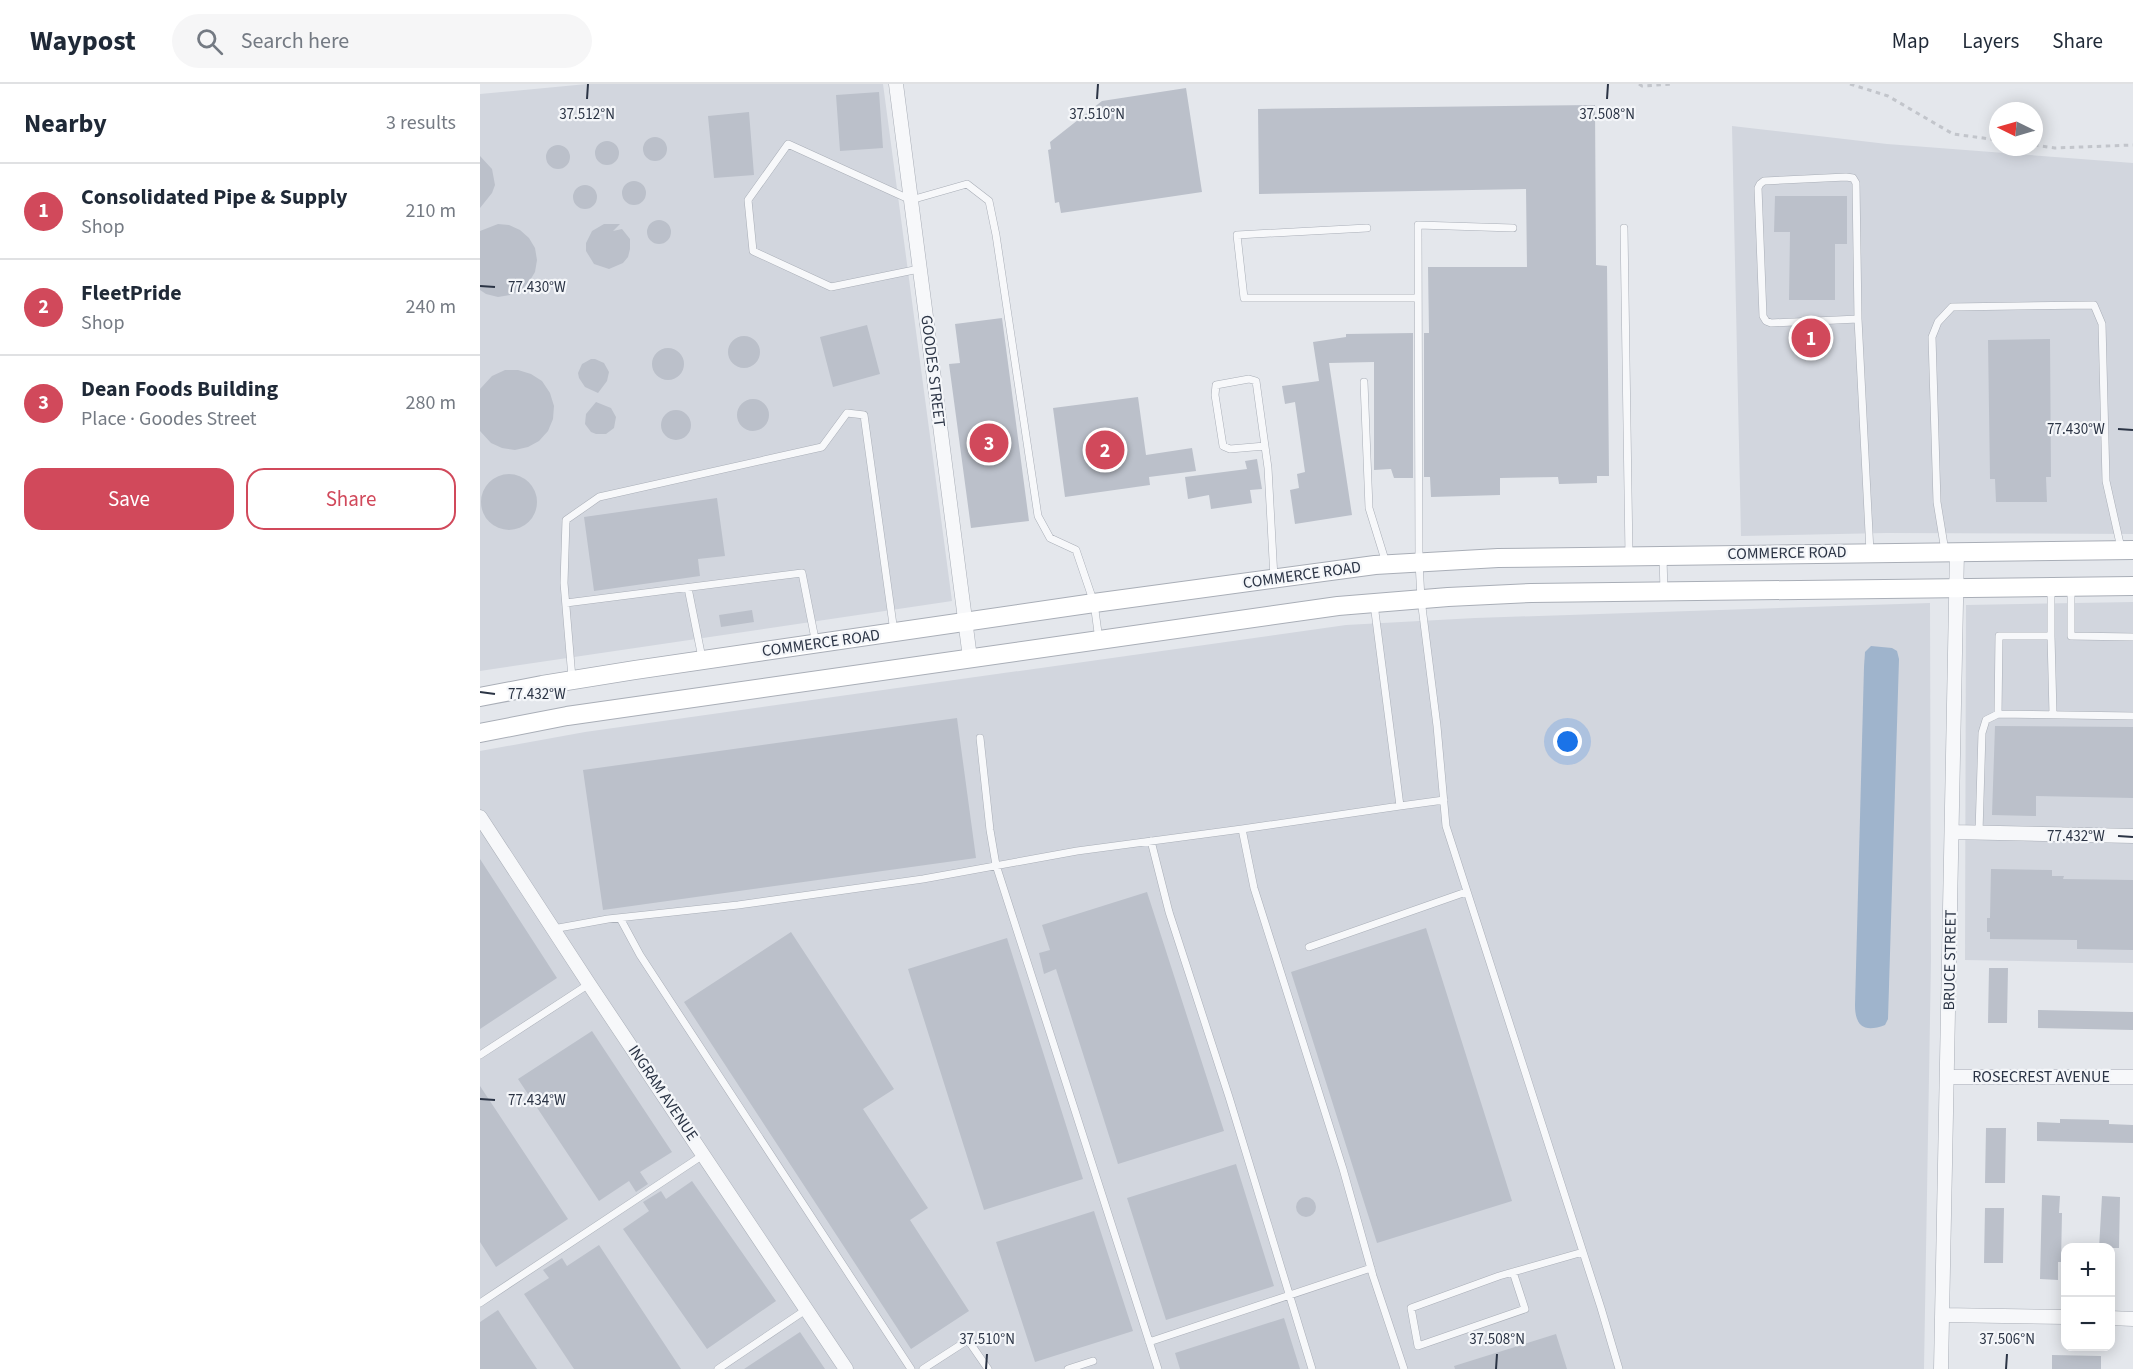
<!DOCTYPE html>
<html lang="en">
<head>
<meta charset="utf-8">
<style>
  :root { --surface:#fff; --page:#f6f6f7; --text:#1f2937; --muted:#747a83; --line:#e0e1e3; --accent:#d1495b }
  body { margin:0; font-family:"Source Sans 3",sans-serif; background:var(--page); color:var(--text) }
  .controls { position:absolute; right:18px; bottom:18px; display:grid; overflow:hidden; border-radius:12px; box-shadow:0 3px 15px #0003 }
  .controls button { width:54px; height:54px; display:grid; place-items:center; padding:0; border:0; border-bottom:2px solid var(--line); background:var(--surface); color:var(--text); font:30px sans-serif }
  .compass { position:absolute; left:1509px; top:18px; width:54px; height:54px; border-radius:50%; background:var(--surface); box-shadow:0 3px 15px #0003; rotate:275deg }
  .you { position:absolute; left:1088px; top:658px; width:21px; height:21px; margin:-15px; border:4px solid #fff; border-radius:50%; background:#1a73e8; box-shadow:0 0 0 9px #1a73e833 }
  .badge { display:grid; place-items:center; width:39px; height:39px; border-radius:50%; background:var(--accent); color:#fff; font-size:20px; font-weight:700 }
  .pin { position:absolute; translate:-50% -50%; border:3px solid #fff; box-shadow:0 2px 6px #0006 }
  .list { margin:0; padding:0; list-style:none }
  h2 { display:flex; justify-content:space-between; align-items:center; height:78px; margin:0; padding:0 24px; font-size:26px }
  h2 small { font-size:20px; font-weight:400; color:var(--muted) }
  .list li { display:grid; grid-template-columns:39px 1fr auto; gap:18px; align-items:center; box-sizing:border-box; height:96px; padding:0 24px; border-top:2px solid var(--line) }
  .list b { display:block; font-size:22px; white-space:nowrap }
  .list p { margin:0; font-size:20px; white-space:nowrap; color:var(--muted) }
  .list em { font-size:20px; font-style:normal; color:var(--muted) }
  .actions { display:flex; gap:12px; padding:18px 24px }
  .actions a { flex:1; padding:14px 0; border:2px solid var(--accent); border-radius:18px; text-align:center; font-size:21px; color:var(--accent) }
  .actions .main { background:var(--accent); color:#fff }
  .icon { flex:none; width:33px; height:33px; fill:none; stroke:currentColor; stroke-width:2; stroke-linecap:round; stroke-linejoin:round }
  .map { position:relative; flex:none; width:1653px; height:1285px; overflow:hidden }
  header { display:flex; align-items:center; gap:36px; box-sizing:border-box; height:84px; padding:0 30px; background:var(--surface); border-bottom:2px solid var(--line) }
  header strong { font-size:28px }
  nav { display:flex; gap:33px; margin-inline-start:auto; font-size:21px }
  .search { width:420px; height:54px; background:var(--page); display:flex; align-items:center; gap:15px; box-sizing:border-box; padding:0 21px; border-radius:33px; color:var(--muted); font-size:22px }
  main { display:flex }
  aside { flex:1; background:var(--surface) }
  .map>svg:first-child { display:block }
</style>
</head>
<body>
<header>
<strong>Waypost</strong>
<div class="search"><svg class="icon" aria-label="search" viewBox="0 0 24 24"><circle cx="10" cy="10" r="6"/><path d="M15 15l6 6"/></svg>Search here</div>
<nav><a>Map</a><a>Layers</a><a>Share</a></nav>
</header>
<main>
<aside>
<h2>Nearby<small>3 results</small></h2>
<ul class="list">
<li><span class="badge">1</span><div><b>Consolidated Pipe &amp; Supply</b><p>Shop</p></div><em>210 m</em></li>
<li><span class="badge">2</span><div><b>FleetPride</b><p>Shop</p></div><em>240 m</em></li>
<li><span class="badge">3</span><div><b>Dean Foods Building</b><p>Place · Goodes Street</p></div><em>280 m</em></li>
</ul>
<div class="actions"><a class="main">Save</a><a>Share</a></div>
</aside>
<div class="map">
<svg width="1653" height="1285" viewBox="0 0 1653 1285">
  <rect width="100%" height="100%" fill="#e4e7ec"/>
  <!-- built -->
  <path fill="#d2d6de" d="M107,0H403L472,517L0,587V10Z
    M1252,42L1407,60L1653,79V450L1406,449L1261,452Z
    M1653,518V879L1485,876L1486,521Z
    M1450,519L1451,876L1444,1285H0V667L105,648L866,541L995,534Z"/>
  <!-- water -->
  <path fill="#9fb4cc" d="M1391,562L1412,564L1417,567L1419,575L1408,935L1405,941C1384,949 1375,942 1375,921L1384,583L1385,568Z"/>
  <!-- building -->
  <path fill="#bbc0ca" d="M706,4L722,108L581,129L579,118L575,119L568,66L571,65L570,58L622,17Z
    M399,8L403,64L360,67L356,11Z
    M1115,21L1116,181L1127,182L1129,392H1117V399L1079,400L1078,393L1020,394V411L951,413L950,393H944V249H949L948,183H1047L1046,105L779,110L778,25Z
    M269,28L274,91L234,94L228,32Z
    M163 65a12 12 0 1 1 24 0a12 12 0 1 1-24 0Z
    M115 69a12 12 0 1 1 24 0a12 12 0 1 1-24 0Z
    M66 73a12 12 0 1 1 24 0a12 12 0 1 1-24 0Z
    M0,72L12,85L15,101L12,109L0,124Z
    M142 109a12 12 0 1 1 24 0a12 12 0 1 1-24 0Z
    M93 113a12 12 0 1 1 24 0a12 12 0 1 1-24 0Z
    M1295,112H1367V160H1355V216H1309L1310,148H1294Z
    M167 148a12 12 0 1 1 24 0a12 12 0 1 1-24 0Z
    M18,140L29,141L40,146L49,154L55,164L57,176L55,188L49,198L41,206L30,211L18,213L6,210L0,206V147Z
    M124,140H140L133,147L142,145L150,155V165L148,173L143,179L129,185L114,180L106,167V159L112,147Z
    M522,234L549,437L491,444L469,280L480,279L475,240Z
    M387,241L400,290L353,303L340,253Z
    M933,249V394H914L911,385L894,386V278L849,279L872,431L815,440L810,406L819,404L817,390L825,388L815,318L805,320L802,302L839,297L833,258L866,253V250Z
    M248 268a16 16 0 1 1 32 0a16 16 0 1 1-32 0Z
    M1570,255L1571,393H1566L1567,418H1516L1515,395H1510L1508,256Z
    M172 280a16 16 0 1 1 32 0a16 16 0 1 1-32 0Z
    M111,275H115L124,279L129,288L127,297L118,309L105,303L99,294L98,289L102,280Z
    M25,286H38L51,290L62,297L70,309L74,322L73,335L68,347L59,357L48,363L35,366L22,364L11,359L0,347V305L12,292Z
    M658,313L666,371L712,364L716,387L669,393L670,401L585,413L573,324Z
    M257 331a16 16 0 1 1 32 0a16 16 0 1 1-32 0Z
    M116,318L131,324L136,333L134,344L126,350H116L111,348L105,340L106,330Z
    M181 341a15 15 0 1 1 30 0a15 15 0 1 1-30 0Z
    M777,375L782,405L770,406L772,419L731,425L729,411L708,415L705,393L767,385L765,377Z
    M1 418a28 28 0 1 1 56 0a28 28 0 1 1-56 0Z
    M237,414L245,472L218,475L220,492L114,507L104,433Z
    M272,526L274,538L241,543L239,531Z
    M477,634L496,774L123,826L103,686Z
    M1515,642L1653,643V714L1556,712V732L1512,731Z
    M0,775L77,894L0,945Z
    M1511,785L1572,786V792H1584L1583,795L1653,796V866L1597,865V856L1510,855V848H1507V834H1510Z
    M667,808L744,1047L638,1080L576,885L564,890L559,869L570,866L562,841Z
    M946,844L1032,1117L897,1159L811,888Z
    M311,848L414,1005L383,1025L448,1124L430,1136L489,1227L431,1265L204,918Z
    M527,854L603,1095L504,1126L428,885Z
    M1509,884H1528L1527,939H1508Z
    M1558,926L1653,928V946L1558,944Z
    M112,947L192,1068L160,1088L168,1100L156,1108L149,1097L119,1117L38,995Z
    M0,1002L88,1135L16,1183L0,1158Z
    M1580,1035L1629,1036V1040L1653,1041V1059L1557,1057V1038L1580,1039Z
    M1506,1044H1526L1525,1099H1505Z
    M756,1080L794,1202L686,1236L647,1114Z
    M212,1097L296,1217L227,1265L143,1145L169,1127L163,1118L181,1107L186,1115Z
    M1562,1111L1580,1112L1579,1129H1582L1581,1178H1578V1196L1560,1195Z
    M1622,1112L1640,1113L1639,1164H1619Z
    M816 1123a10 10 0 1 1 20 0a10 10 0 1 1-20 0Z
    M1505,1124H1524L1523,1179H1504Z
    M614,1127L653,1247L555,1278L516,1158Z
    M119,1161L201,1285H94L44,1210L69,1194L63,1186L82,1174L87,1182Z
    M18,1226L57,1285H0V1238Z
    M804,1234L820,1285H700L695,1269Z
    M320,1248L345,1285H264Z
    M1076,1250L1087,1285H975L974,1282Z
    M1572,1271L1621,1272V1285H1572Z"/>
  <g fill="none" stroke-linecap="round" stroke-linejoin="round">
    <!-- lane casing -->
    <g stroke="#a9aeb7" stroke-width="8">
      <path id="lane" d="M887,144L757,151L764,214H938
        M1033,144L938,141L939,478L941,515L957,642L966,742L1121,1224L1139,1285
        M1144,144L1149,472
        M439,185L351,203L273,167L268,116L308,60L431,116L487,100L509,117L516,151L558,432L570,454L596,466L614,519L619,556
        M1378,235L1291,239L1286,237L1283,232L1278,104L1280,100L1284,97L1366,93L1373,94L1376,99L1378,235L1390,468
        M884,298L889,424L906,479
        M785,362L750,365L743,362L735,311L736,301L769,295L776,297L788,384L794,494
        M1465,467L1457,418L1452,253L1458,238L1472,223L1614,221L1622,240L1626,397L1641,464
        M1183,474L1184,507
        M1591,503V552L1653,553
        M208,504L222,574
        M86,519L322,489L336,560
        M894,520L920,722L762,745L774,804L863,1085L893,1192L924,1285
        M1571,552L1573,630
        M92,594L84,499L86,436L119,413L342,363L367,329L384,331L414,548
        M1518,630L1519,552H1571V505
        M500,654L510,746L516,781L678,1285
        M920,722L964,716
        M1499,748L1502,649L1506,636L1518,630L1653,632
        M671,757L689,828L749,1013L832,1285
        M140,834L160,871L431,1285
        M73,845L128,835L258,821L443,795L597,767L762,745
        M829,863L986,808
        M0,971L109,900
        M1033,1188L1045,1225L938,1262L931,1224L1019,1192L1103,1168
        M0,1219L223,1071
        M669,1258L891,1184
        M238,1285L327,1225
        M443,1285L488,1256L508,1285
        M588,1285L613,1277"/>
    </g>
    <!-- street casing -->
    <g stroke="#a9aeb7" stroke-width="15">
      <path id="street" d="M416,0L490,574
        M0,733L109,900L366,1285
        M1472,748L1653,752
        M1468,993H1653
        M1462,1231L1586,1233
        M1630,1234L1653,1235
        M1461,1285L1477,467"/>
    </g>
    <!-- secondary casing -->
    <g stroke="#a9aeb7" stroke-width="20">
      <path id="secondary" d="M0,613L62,601L155,586L614,519L895,481L1018,474L1653,466
        M0,649L87,632L858,522L968,513L1051,509L1653,502"/>
    </g>
    <!-- path -->
    <path stroke="#c2c5cb" stroke-width="3" stroke-dasharray="4.5 4.5" stroke-linecap="butt" d="M1159,0L1162,2L1194,0
      M1370,0L1408,12L1473,50L1518,56
      M1554,61L1575,64L1653,61"/>
    <!-- lane -->
    <use href="#lane" stroke="#f7f8fa" stroke-width="7"/>
    <!-- street -->
    <use href="#street" stroke="#f7f8fa" stroke-width="14"/>
    <!-- secondary -->
    <use href="#secondary" stroke="#fff" stroke-width="18"/>
  </g>
  <!-- ticks -->
  <path fill="none" stroke="#2b3445" stroke-width="2" d="M107,15L108,0M617,15L618,0M1127,15L1128,0M0,202L15,203M1638,345L1653,346M0,608L15,610M1638,752L1653,753M0,1015L15,1016M506,1285L507,1270M1016,1285L1017,1270M1526,1285L1527,1270"/>
  <g text-anchor="middle" dominant-baseline="central" stroke-width="4.5" stroke-linejoin="round" paint-order="stroke">
    <!-- street labels -->
    <g font-size="16" fill="#2b3445" stroke="#f4f6f9">
      <text transform="translate(453 287) rotate(83)">GOODES STREET</text>
      <text transform="translate(1307 469) rotate(-1)">COMMERCE ROAD</text>
      <text transform="translate(822 491) rotate(-8)">COMMERCE ROAD</text>
      <text transform="translate(341 559) rotate(-8)">COMMERCE ROAD</text>
      <text transform="translate(1470 876) rotate(-89)">BRUCE STREET</text>
      <text x="1561" y="993">ROSECREST AVENUE</text>
      <text transform="translate(183 1009) rotate(56)">INGRAM AVENUE</text>
    </g>
  </g>
  <g font-size="15" text-anchor="middle" fill="#2b3445" stroke="#f4f6f9" stroke-width="4.5" stroke-linejoin="round" paint-order="stroke">
    <text x="617" y="35">37.510°N</text>
    <text x="1127" y="35">37.508°N</text>
    <text x="107" y="35">37.512°N</text>
    <text x="57" y="208">77.430°W</text>
    <text x="1596" y="350">77.430°W</text>
    <text x="57" y="615">77.432°W</text>
    <text x="1596" y="757">77.432°W</text>
    <text x="57" y="1021">77.434°W</text>
    <text x="507" y="1260">37.510°N</text>
    <text x="1017" y="1260">37.508°N</text>
    <text x="1527" y="1260">37.506°N</text>
  </g>
</svg>
<div class="controls">
<button>+</button>
<button>−</button>
</div>
<svg class="compass" viewBox="-18 -18 36 36"><path d="M0-13l5 13h-10z" fill="#e53935"/><path d="M0 13l5-13h-10z" fill="#747a83"/></svg>
<div class="you"></div>
<div class="pin badge" style="left:1331px;top:254px">1</div>
<div class="pin badge" style="left:625px;top:366px">2</div>
<div class="pin badge" style="left:509px;top:359px">3</div>
</div>
</main>
</body>
</html>
